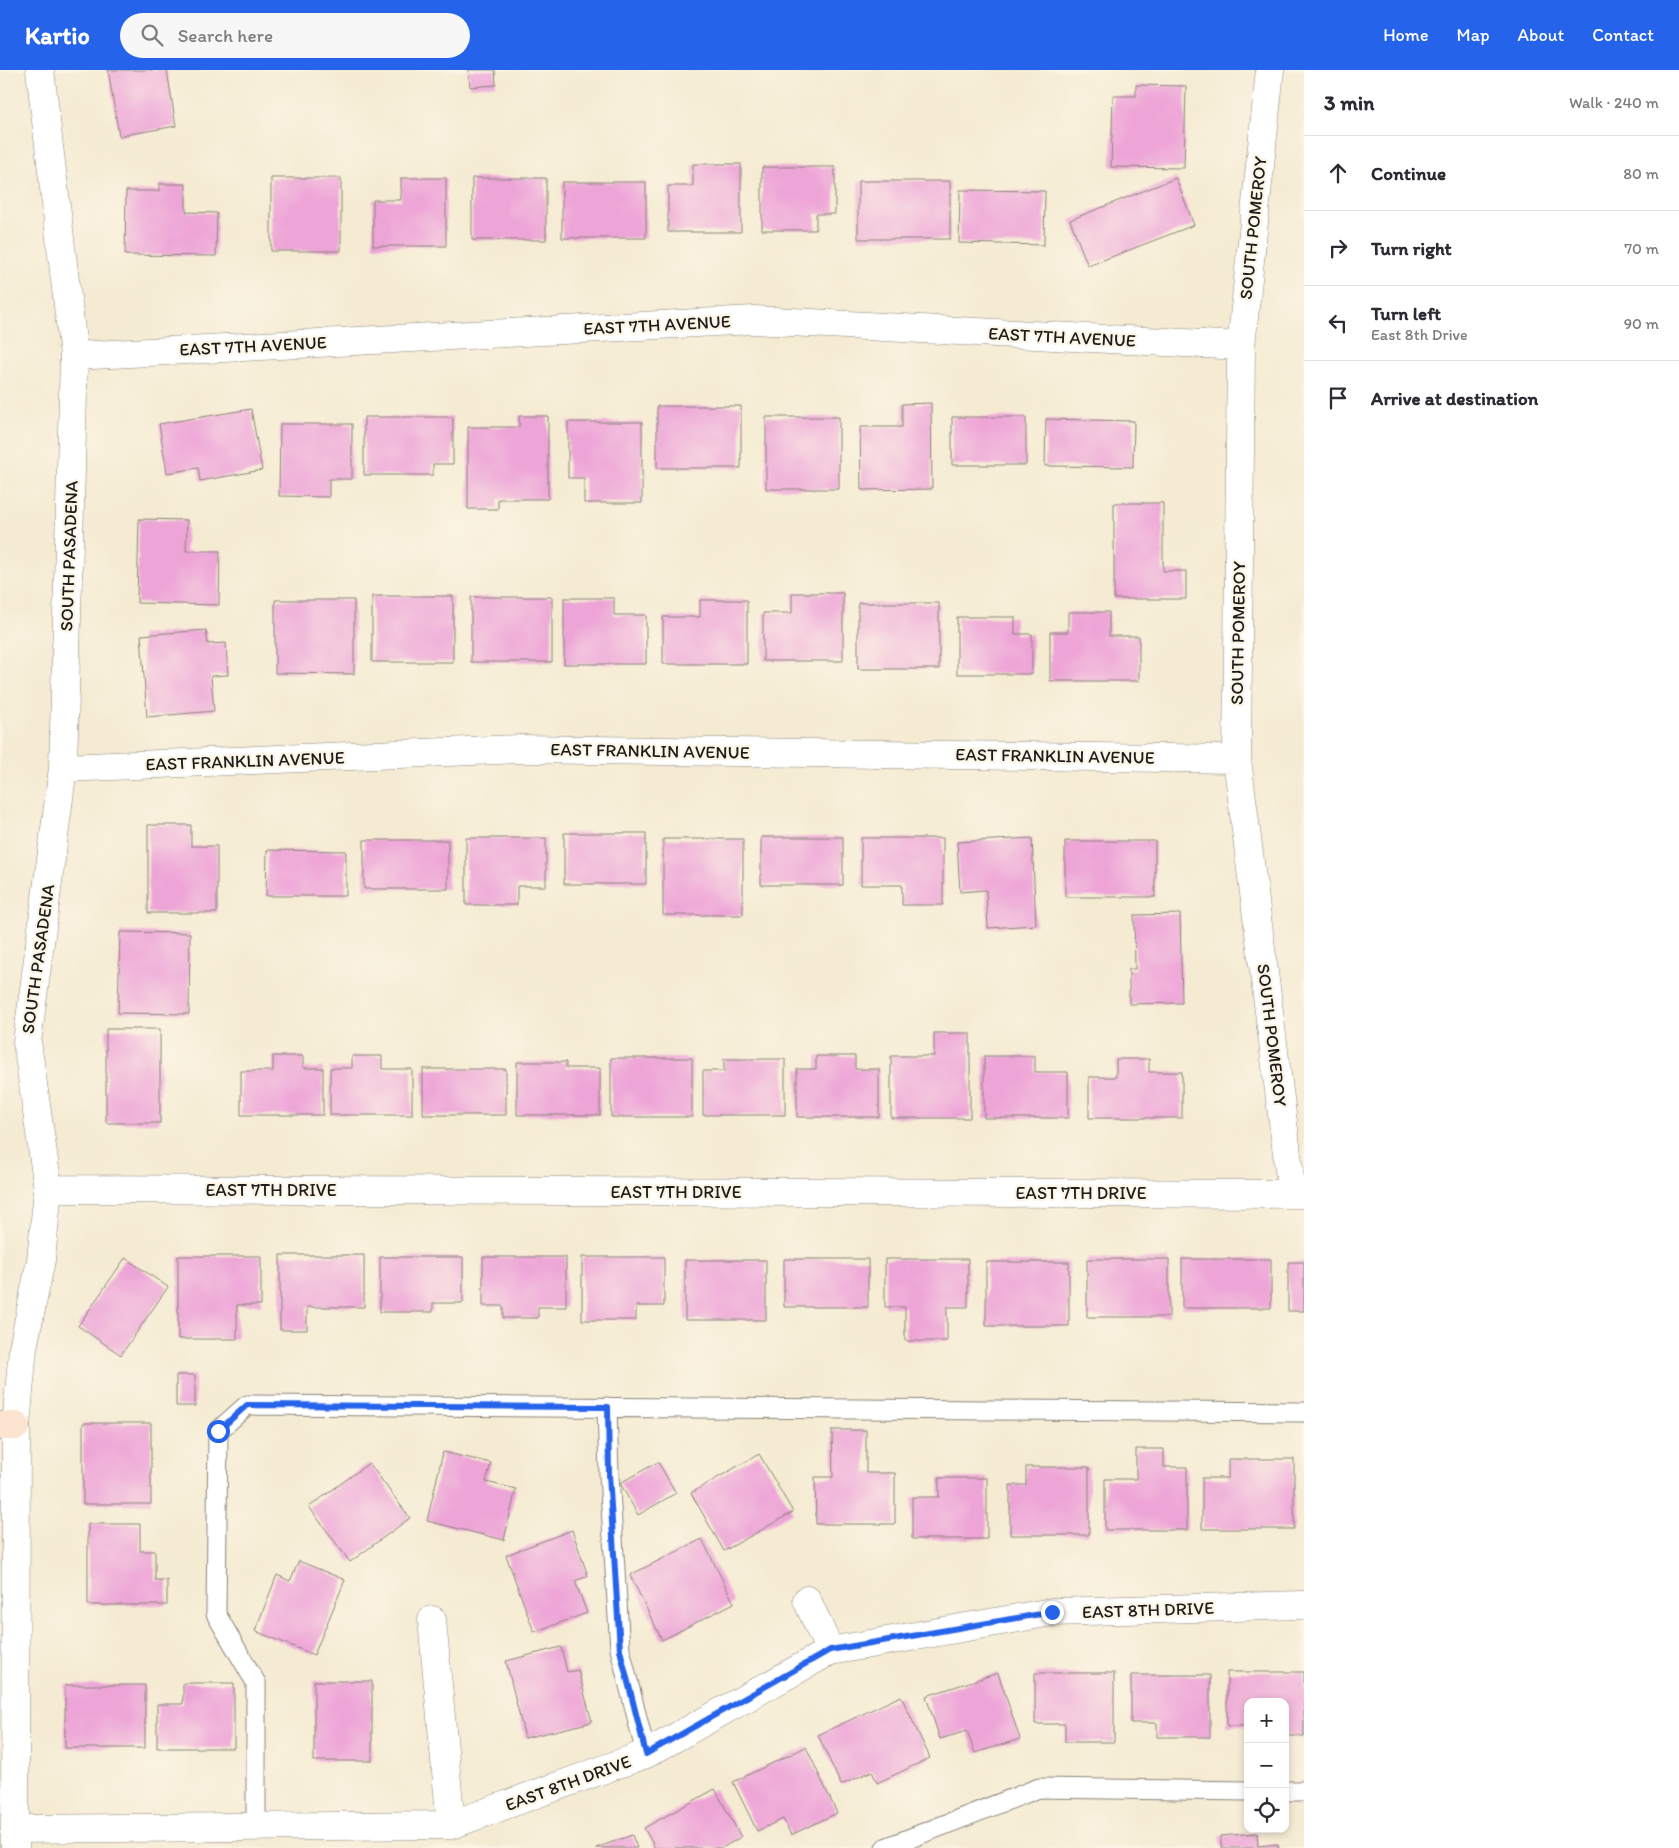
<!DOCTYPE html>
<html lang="en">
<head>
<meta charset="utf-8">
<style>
  :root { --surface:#fff; --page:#f7f7f7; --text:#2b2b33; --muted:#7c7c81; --line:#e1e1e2; --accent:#2563eb }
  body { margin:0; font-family:Itim,sans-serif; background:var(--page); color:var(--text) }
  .controls { position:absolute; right:15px; bottom:15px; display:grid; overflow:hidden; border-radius:10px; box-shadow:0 2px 8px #0003 }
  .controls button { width:45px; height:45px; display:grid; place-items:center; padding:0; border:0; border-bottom:1px solid var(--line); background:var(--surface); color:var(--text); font:25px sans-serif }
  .stop { position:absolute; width:15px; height:15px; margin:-11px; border:4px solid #2563eb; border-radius:50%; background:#fff }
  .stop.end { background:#2563eb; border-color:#fff; box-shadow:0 1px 5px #0008 }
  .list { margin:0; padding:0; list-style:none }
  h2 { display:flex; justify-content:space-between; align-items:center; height:65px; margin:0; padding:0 20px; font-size:21px }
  h2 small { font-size:16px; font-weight:400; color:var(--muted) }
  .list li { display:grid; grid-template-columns:32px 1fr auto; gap:15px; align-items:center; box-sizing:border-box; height:75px; padding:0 20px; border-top:1px solid var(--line) }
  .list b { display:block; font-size:19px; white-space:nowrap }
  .list p { margin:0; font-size:16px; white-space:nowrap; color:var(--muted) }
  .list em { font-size:16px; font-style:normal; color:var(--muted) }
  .icon { flex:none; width:28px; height:28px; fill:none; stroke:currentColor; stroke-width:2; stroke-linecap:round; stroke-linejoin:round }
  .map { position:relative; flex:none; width:1304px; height:1778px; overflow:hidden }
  header { display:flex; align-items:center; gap:30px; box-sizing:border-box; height:70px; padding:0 25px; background:var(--accent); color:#fff }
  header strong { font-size:24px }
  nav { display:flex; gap:28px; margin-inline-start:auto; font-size:18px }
  .search { width:350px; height:45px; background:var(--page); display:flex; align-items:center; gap:12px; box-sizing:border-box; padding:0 18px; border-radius:28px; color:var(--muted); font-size:19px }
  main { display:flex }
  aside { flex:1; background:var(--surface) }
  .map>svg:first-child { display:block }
</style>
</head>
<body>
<header>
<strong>Kartio</strong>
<div class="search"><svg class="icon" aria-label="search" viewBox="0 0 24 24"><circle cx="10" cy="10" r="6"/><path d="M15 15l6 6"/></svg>Search here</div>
<nav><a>Home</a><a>Map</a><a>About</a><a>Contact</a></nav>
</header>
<main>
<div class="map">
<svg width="1304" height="1778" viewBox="0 0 1304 1778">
  <rect width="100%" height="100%" fill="#fcf5e5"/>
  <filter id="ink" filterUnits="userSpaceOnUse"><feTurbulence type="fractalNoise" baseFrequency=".02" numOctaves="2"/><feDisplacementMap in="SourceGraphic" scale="10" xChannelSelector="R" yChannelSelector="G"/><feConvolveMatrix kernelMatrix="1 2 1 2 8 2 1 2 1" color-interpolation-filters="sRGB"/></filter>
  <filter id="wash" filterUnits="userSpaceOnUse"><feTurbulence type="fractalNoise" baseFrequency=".0096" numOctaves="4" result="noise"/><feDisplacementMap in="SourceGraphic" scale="20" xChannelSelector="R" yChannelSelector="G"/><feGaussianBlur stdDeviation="1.12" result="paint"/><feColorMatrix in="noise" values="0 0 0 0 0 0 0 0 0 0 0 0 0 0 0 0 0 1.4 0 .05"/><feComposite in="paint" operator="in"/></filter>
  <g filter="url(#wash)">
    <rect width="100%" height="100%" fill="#f5ebd3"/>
    <g id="blocks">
      <!-- building -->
      <path fill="#eda4d7" d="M108,0H167L176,56L119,66Z
        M468,0H495L496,15L470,17Z
        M1136,15L1186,16L1184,98L1111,97L1113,26H1136Z
        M693,94H741V162H668V116H693Z
        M762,97H835V144H816V160H762Z
        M271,108H341V181H271Z
        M401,108H446V176H373V130H401Z
        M472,108H546V170H472Z
        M1176,108L1194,155L1088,196L1070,150Z
        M858,111H950V169H858Z
        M562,112H646V168H562Z
        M159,114H186V142L217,143L216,186L125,185L126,121H159Z
        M960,120L1045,121L1044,175L959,173Z
        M931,333L932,419L861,420L860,357H902V334Z
        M657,336H741V398H657Z
        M251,339L262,400L200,411L198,398L167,403L159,354Z
        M519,346H548V429H498V439H468V357H519Z
        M364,347H453V394H433V405H364Z
        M766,347H839V419H766Z
        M952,347H1026V395H952Z
        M1046,349L1134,351L1133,397L1045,396Z
        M568,352H642V433H584V408H568Z
        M280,354H352V409H329V427L279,426Z
        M1114,433H1163V501H1186V529H1114Z
        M139,449L187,450L186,481H220L219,535L137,533Z
        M792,523H843V591H763V543H792Z
        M372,526H453V592H372Z
        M471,527H552V592H471Z
        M564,528H614V545H646V594H564Z
        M275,530H354V604L275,603Z
        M700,530H747V594H663V547H700Z
        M858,533H939V599H858Z
        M1068,542H1109V566H1139V611H1050V562H1068Z
        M957,547H1015V564H1032V604H957Z
        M206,560L208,574L226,573L228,605L211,606L214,641L147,647L141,565Z
        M148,755H191V776H217V843H148Z
        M564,763H646V814H564Z
        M761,767H843V815H761Z
        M466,768H546V816H517V835H466Z
        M861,768H943V835H902V815H861Z
        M1032,768L1036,855L988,858L986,820L960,822L957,772Z
        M663,769H743V845H663Z
        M364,770H448V819H364Z
        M1065,771H1155V827H1065Z
        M267,780L346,781V826H266Z
        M1180,844L1182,933L1129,934V899H1135L1134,845Z
        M120,862L190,863L189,944L118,943Z
        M106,959H160V1053H106Z
        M934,963H970V1048H891V986H934Z
        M273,986H303V998H323V1045H241V1001H273Z
        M352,986H382V999H412V1045H330V998H352Z
        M816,986H855V999H879V1047H797V999H816Z
        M984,986H1035V1002H1068V1048H984Z
        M611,988H692V1047H611Z
        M724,989H785V1045H703V1001H724Z
        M1116,989H1149V1002H1182V1048H1089V1007H1116Z
        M517,992H566V998H600V1045H517Z
        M423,999H506V1045H423Z
        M280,1185H364V1237H307V1260H280Z
        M178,1186H261V1235H237V1269H178Z
        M380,1187H463V1233H433V1242H380Z
        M483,1187H566V1237H538V1248H503V1236H483Z
        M582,1187H664V1236H636V1250H582Z
        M125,1188L168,1217L121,1285L78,1256Z
        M784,1189H868V1237H784Z
        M885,1189H968V1237H947V1271H905V1237H885Z
        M1087,1189H1169V1247H1087Z
        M1182,1189H1271V1238H1182Z
        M685,1190H766V1250H685Z
        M986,1192H1069V1256H986Z
        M1288,1192H1304V1241H1288Z
        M176,1305H195V1336H176Z
        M83,1353H151V1434H83Z
        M832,1360H866V1403H895V1454H816L815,1407H833Z
        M1136,1379H1164V1397H1187V1460H1105V1409H1136Z
        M443,1382L491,1393L486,1412L516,1419L504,1470L427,1451Z
        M759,1384L793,1442L724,1481L691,1423Z
        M1228,1389H1294V1459H1202V1408H1228Z
        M658,1392L676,1423L638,1445L620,1413Z
        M369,1393L410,1448L350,1492L309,1437Z
        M1026,1397H1089V1465H1010V1415H1026Z
        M939,1408H987V1469H912V1427H939Z
        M88,1454H140V1481H155V1510H167V1535H88Z
        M572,1460L588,1506L575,1511L587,1543L534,1562L506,1485Z
        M702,1469L734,1533L662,1570L630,1505Z
        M299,1491L345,1510L314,1585L255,1561L277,1505L290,1511Z
        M561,1577L567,1602L578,1600L592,1652L525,1668L506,1591Z
        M1227,1602H1304V1666H1285V1632H1248V1656H1227Z
        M998,1603L1020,1669L975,1683L967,1661L940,1669L926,1626Z
        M1035,1603H1114V1672H1065V1654H1035Z
        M1131,1605H1210V1667H1157V1653H1131Z
        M314,1611H372V1691H314Z
        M183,1613H234V1678H157V1634H183Z
        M65,1615H145V1678H65Z
        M901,1626L930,1688L877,1713L872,1701L841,1715L818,1665Z
        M806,1677L837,1743L791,1765L783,1749L757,1761L733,1712Z
        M715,1719L741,1767L722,1778H655L644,1758Z
        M1257,1763L1258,1776L1278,1774L1279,1778H1222L1220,1766Z
        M632,1765L637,1778H596Z"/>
    </g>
  </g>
  <g filter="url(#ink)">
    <use href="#blocks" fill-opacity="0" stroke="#888478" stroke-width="1"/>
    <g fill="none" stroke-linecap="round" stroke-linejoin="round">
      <!-- lane casing -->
      <g stroke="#888478" stroke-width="21">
        <path id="lane" d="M607,1337L609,1405L620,1579L646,1684
          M1285,1721H1304
          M256,1757V1613L216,1544L218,1361L247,1335L1304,1342
          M885,1778L1039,1718L1248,1721"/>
      </g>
      <!-- street casing -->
      <g stroke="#888478" stroke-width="29">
        <path id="street" d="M1270,0L1241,276L1237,689L1292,1123
          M74,286L754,250L1241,276
          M63,698L519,679L1237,689
          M48,1119L1304,1124
          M807,1530L830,1581
          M432,1550L451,1755
          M15,1759L451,1755L646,1684L830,1581L1052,1542L1304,1535
          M15,1778L16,1356L23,1278L41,1190L48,1119L27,972L63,698L74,286L40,0"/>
      </g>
      <!-- secondary casing -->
      <g stroke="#888478" stroke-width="29">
        <path id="secondary" d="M0,1356H16"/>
      </g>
      <!-- lane -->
      <use href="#lane" stroke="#fff" stroke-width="19"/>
      <!-- street -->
      <use href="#street" stroke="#fff" stroke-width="28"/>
      <!-- secondary -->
      <use href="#secondary" stroke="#fde4d0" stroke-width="28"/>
    </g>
  </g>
  <g fill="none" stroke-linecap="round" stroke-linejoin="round" filter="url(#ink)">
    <!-- route -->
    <path stroke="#2563eb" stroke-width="6" d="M218,1361L247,1335L608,1337L609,1404L620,1580L646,1684L830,1580L1052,1542"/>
  </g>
  <g text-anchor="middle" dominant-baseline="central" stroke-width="4.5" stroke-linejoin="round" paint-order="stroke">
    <!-- street labels -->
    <g font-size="18" fill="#1c1c1c" stroke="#fcf5e5">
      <text transform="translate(1253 158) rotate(-84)">SOUTH POMEROY</text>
      <text transform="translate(657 255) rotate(-3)">EAST 7TH AVENUE</text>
      <text transform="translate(1062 267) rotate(3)">EAST 7TH AVENUE</text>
      <text transform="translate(253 276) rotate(-3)">EAST 7TH AVENUE</text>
      <text transform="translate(69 486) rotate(-88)">SOUTH PASADENA</text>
      <text transform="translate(1238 563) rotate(-89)">SOUTH POMEROY</text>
      <text transform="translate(650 681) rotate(1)">EAST FRANKLIN AVENUE</text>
      <text transform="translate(1055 686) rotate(1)">EAST FRANKLIN AVENUE</text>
      <text transform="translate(245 691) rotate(-2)">EAST FRANKLIN AVENUE</text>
      <text transform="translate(38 889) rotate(-82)">SOUTH PASADENA</text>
      <text transform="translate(1272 965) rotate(83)">SOUTH POMEROY</text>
      <text x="271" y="1120">EAST 7TH DRIVE</text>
      <text x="676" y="1122">EAST 7TH DRIVE</text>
      <text x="1081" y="1123">EAST 7TH DRIVE</text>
      <text transform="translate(1148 1540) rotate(-2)">EAST 8TH DRIVE</text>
      <text transform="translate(568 1713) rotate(-20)">EAST 8TH DRIVE</text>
    </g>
  </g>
</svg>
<div class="controls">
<button>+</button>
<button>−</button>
<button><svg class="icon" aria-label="locate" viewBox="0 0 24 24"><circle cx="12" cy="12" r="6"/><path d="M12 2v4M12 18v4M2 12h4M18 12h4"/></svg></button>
</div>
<div class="stop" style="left:218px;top:1361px"></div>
<div class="stop end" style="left:1052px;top:1542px"></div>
</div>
<aside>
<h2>3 min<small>Walk · 240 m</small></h2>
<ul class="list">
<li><svg class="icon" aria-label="ahead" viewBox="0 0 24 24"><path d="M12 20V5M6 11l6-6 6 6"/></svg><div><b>Continue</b></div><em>80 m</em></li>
<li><svg class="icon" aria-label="right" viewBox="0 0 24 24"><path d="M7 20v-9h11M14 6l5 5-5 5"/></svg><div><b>Turn right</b></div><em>70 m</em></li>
<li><svg class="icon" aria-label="left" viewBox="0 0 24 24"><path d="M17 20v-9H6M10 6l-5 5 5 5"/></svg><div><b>Turn left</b><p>East 8th Drive</p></div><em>90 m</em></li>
<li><svg class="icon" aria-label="arrive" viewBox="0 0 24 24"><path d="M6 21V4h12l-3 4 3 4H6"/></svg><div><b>Arrive at destination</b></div></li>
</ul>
</aside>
</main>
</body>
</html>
